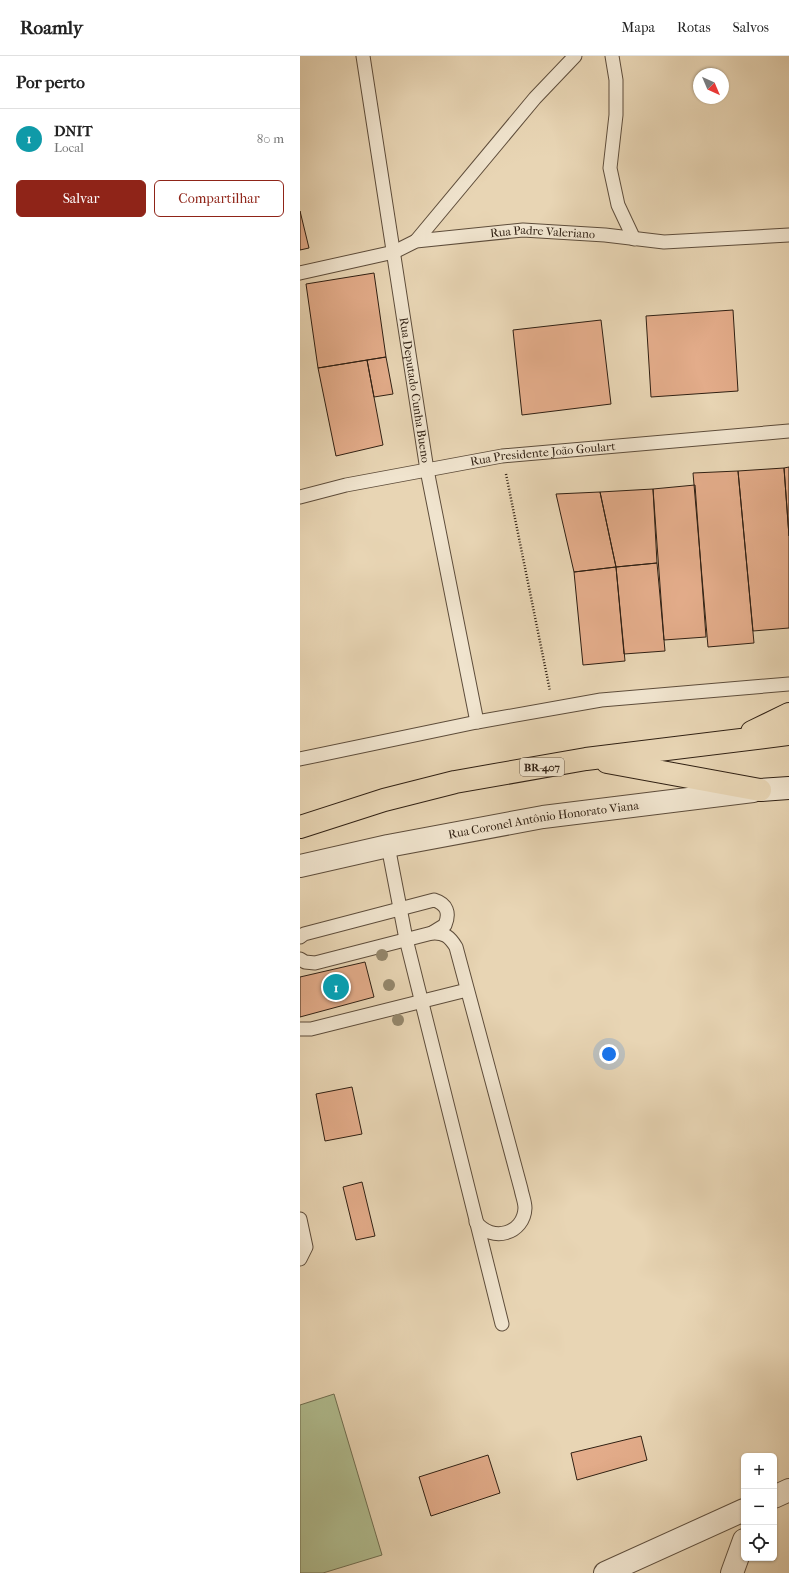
<!DOCTYPE html>
<html lang="pt">
<head>
<meta charset="utf-8">
<style>
  :root { --surface:#fff; --page:#f2f2f2; --text:#222; --muted:#767676; --line:#e0e0e0; --accent:#8f2418 }
  body { margin:0; font-family:"IM FELL French Canon",serif; background:var(--page); color:var(--text) }
  .controls { position:absolute; right:12px; bottom:12px; display:grid; overflow:hidden; border-radius:6px; box-shadow:0 1px 3px #0004 }
  .controls button { width:36px; height:36px; display:grid; place-items:center; padding:0; border:0; border-bottom:1px solid var(--line); background:var(--surface); color:var(--text); font:20px sans-serif }
  .compass { position:absolute; left:393px; top:12px; width:36px; height:36px; border-radius:50%; background:var(--surface); box-shadow:0 1px 3px #0004; rotate:136deg }
  .you { position:absolute; left:309px; top:998px; width:14px; height:14px; margin:-10px; border:3px solid #fff; border-radius:50%; background:#1a73e8; box-shadow:0 0 0 6px #1a73e833 }
  .badge { display:grid; place-items:center; width:26px; height:26px; border-radius:50%; background:var(--accent); color:#fff; font-size:13px; font-weight:700 }
  .pin { position:absolute; translate:-50% -50%; border:2px solid #fff; box-shadow:0 1px 4px #0006 }
  .list { margin:0; padding:0; list-style:none }
  h2 { display:flex; justify-content:space-between; align-items:center; height:52px; margin:0; padding:0 16px; font-size:17px }
  h2 small { font-size:13px; font-weight:400; color:var(--muted) }
  .list li { display:grid; grid-template-columns:26px 1fr auto; gap:12px; align-items:center; box-sizing:border-box; height:60px; padding:0 16px; border-top:1px solid var(--line) }
  .list b { display:block; font-size:15px; white-space:nowrap }
  .list p { margin:0; font-size:13px; white-space:nowrap; color:var(--muted) }
  .list em { font-size:13px; font-style:normal; color:var(--muted) }
  .actions { display:flex; gap:8px; padding:12px 16px }
  .actions a { flex:1; padding:9px 0; border:1px solid var(--accent); border-radius:6px; text-align:center; font-size:14px; color:var(--accent) }
  .actions .main { background:var(--accent); color:#fff }
  .icon { flex:none; width:22px; height:22px; fill:none; stroke:currentColor; stroke-width:2; stroke-linecap:round; stroke-linejoin:round }
  .map { position:relative; flex:none; width:489px; height:1517px; overflow:hidden }
  header { display:flex; align-items:center; gap:24px; box-sizing:border-box; height:56px; padding:0 20px; background:var(--surface); border-bottom:1px solid var(--line) }
  header strong { font-size:19px }
  nav { display:flex; gap:22px; margin-inline-start:auto; font-size:14px }
  main { display:flex }
  aside { flex:1; background:var(--surface) }
  .map>svg:first-child { display:block }
</style>
</head>
<body>
<header>
<strong>Roamly</strong>
<nav><a>Mapa</a><a>Rotas</a><a>Salvos</a></nav>
</header>
<main>
<aside>
<h2>Por perto<small></small></h2>
<ul class="list">
<li><span class="badge" style="background:#0f9aa8">1</span><div><b>DNIT</b><p>Local</p></div><em>80 m</em></li>
</ul>
<div class="actions"><a class="main">Salvar</a><a>Compartilhar</a></div>
</aside>
<div class="map">
<svg width="489" height="1517" viewBox="0 0 489 1517">
  <rect width="100%" height="100%" fill="#e8d5b4"/>
  <filter id="stains"><feTurbulence type="fractalNoise" baseFrequency=".005" numOctaves="4"/><feColorMatrix values="0 0 0 0 .2 0 0 0 0 .09 0 0 0 0 .02 0 0 0 .5 -.17"/></filter>
  <radialGradient id="worn" r=".72"><stop offset=".6" stop-color="#630" stop-opacity="0"/><stop offset="1" stop-color="#630" stop-opacity=".3"/></radialGradient>
  <!-- green -->
  <path fill="#b1be91" stroke="#706f52" d="M34,1338L82,1499L23,1517H0V1349Z"/>
  <!-- building -->
  <path fill="#e3ac8a" stroke="#302013" d="M0,155L9,192L0,194Z
    M74,217L86,301L18,312L6,228Z
    M433,254L438,335L351,341L346,260Z
    M301,264L311,348L222,359L213,274Z
    M86,301L93,338L74,341L67,304Z
    M67,304L83,389L36,400L18,312Z
    M489,411V480L484,412Z
    M484,412L489,480V572L453,575L438,415Z
    M438,415L454,587L408,591L393,417Z
    M395,429L406,581L364,584L353,433Z
    M353,433L357,507L316,511L300,436Z
    M300,436L316,511L274,516L256,438Z
    M357,507L365,595L324,598L316,511Z
    M316,511L325,605L283,609L274,516Z
    M65,906L74,941L0,961V921Z
    M52,1031L62,1078L25,1085L16,1038Z
    M62,1126L75,1180L56,1184L43,1131Z
    M341,1380L347,1404L277,1424L271,1397Z
    M188,1399L200,1437L131,1460L119,1421Z"/>
  <g fill="none" stroke-linecap="round" stroke-linejoin="round">
    <!-- service casing -->
    <g stroke="#5e4d3b" stroke-width="15">
      <g id="service">
        <path id="s1" d="M63,0L127,414L177,666"/>
        <path d="M312,0L316,24V59L310,112L318,149L334,183"/>
        <path d="M116,185L235,42L275,0"/>
        <path id="s2" d="M0,217L94,196L116,185L223,174L305,179L364,186L489,179"/>
        <path id="s3" d="M0,441L46,429L202,400L489,375"/>
        <path d="M0,703L177,666L301,644L489,628"/>
        <path d="M88,790L106,883L202,1268"/>
        <path d="M0,881L4,878L134,844C147,848 150,857 145,869L132,877"/>
        <path d="M0,903L5,906L15,907L132,877C144,876 150,881 156,891L221,1133C222,1139 225,1146 225,1152C224,1178 192,1187 176,1166"/>
        <path d="M0,973H11L167,934"/>
        <path d="M0,1163L6,1191L0,1203"/>
      </g>
    </g>
    <!-- minor casing -->
    <g stroke="#5e4d3b" stroke-width="24">
      <g id="minor">
        <path id="s4" d="M0,810L88,790L243,761L453,735"/>
        <path d="M474,1441L489,1434"/>
        <path d="M305,1517L444,1454"/>
        <path d="M432,1517L444,1484"/>
      </g>
    </g>
    <!-- secondary casing -->
    <g stroke="#302013" stroke-width="24">
      <path id="secondary" d="M460,734L489,732"/>
    </g>
    <!-- trunk casing -->
    <g stroke="#302013" stroke-width="24">
      <path id="trunk" d="M452,676L489,658
        M307,706L460,734
        M0,771L84,744L155,726L286,703L489,678"/>
    </g>
    <!-- path -->
    <path stroke="#302013" stroke-width="2.5" stroke-dasharray="1 2" stroke-linecap="butt" d="M206,418L250,635"/>
    <!-- service -->
    <use href="#service" stroke="#f0e4ce" stroke-width="13"/>
    <!-- minor -->
    <use href="#minor" stroke="#f0e4ce" stroke-width="22"/>
    <!-- secondary -->
    <use href="#secondary" stroke="#f0e4ce" stroke-width="22"/>
    <!-- trunk -->
    <use href="#trunk" stroke="#e8d5b4" stroke-width="22"/>
  </g>
  <!-- trees -->
  <g fill="#94876c">
    <circle cx="82" cy="899" r="6"/>
    <circle cx="89" cy="929" r="6"/>
    <circle cx="98" cy="964" r="6"/>
  </g>
  <g text-anchor="middle" dominant-baseline="central" stroke-width="3" stroke-linejoin="round" paint-order="stroke">
    <!-- shield labels -->
    <rect fill="#f0e4ce" stroke="#6a5b4b" stroke-width="1" x="220" y="702" width="44" height="18" rx="3"/>
    <g font-size="11" font-weight="bold" fill="#302013">
      <text x="242" y="711">BR-407</text>
    </g>
    <!-- street labels -->
    <g font-size="12" fill="#302013" stroke="#f0e4ce">
      <text stroke="none"><textPath href="#s2" startOffset="248">Rua Padre Valeriano</textPath></text>
      <text stroke="none"><textPath href="#s1" startOffset="338">Rua Deputado Cunha Bueno</textPath></text>
      <text stroke="none"><textPath href="#s3" startOffset="247">Rua Presidente João Goulart</textPath></text>
      <text stroke="none"><textPath href="#s4" startOffset="248">Rua Coronel Antônio Honorato Viana</textPath></text>
    </g>
  </g>
  <rect width="100%" height="100%" filter="url(#stains)"/>
  <rect width="100%" height="100%" fill="url(#worn)"/>
</svg>
<div class="controls">
<button>+</button>
<button>−</button>
<button><svg class="icon" aria-label="locate" viewBox="0 0 24 24"><circle cx="12" cy="12" r="6"/><path d="M12 2v4M12 18v4M2 12h4M18 12h4"/></svg></button>
</div>
<svg class="compass" viewBox="-18 -18 36 36"><path d="M0-13l5 13h-10z" fill="#e53935"/><path d="M0 13l5-13h-10z" fill="#767676"/></svg>
<div class="you"></div>
<div class="pin badge" style="left:36px;top:931px;background:#0f9aa8">1</div>
</div>
</main>
</body>
</html>
